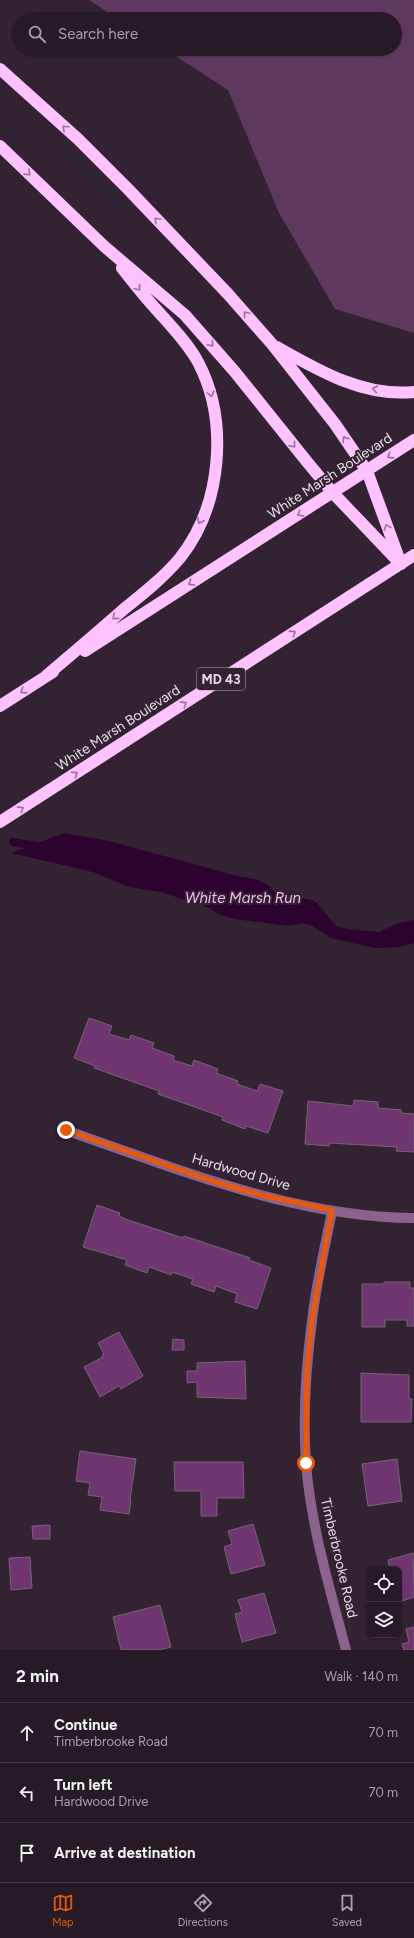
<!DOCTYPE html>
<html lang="en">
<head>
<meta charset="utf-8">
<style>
  :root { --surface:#261a26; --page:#322732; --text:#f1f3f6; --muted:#a4a1a7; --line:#423843; --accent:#ea580c }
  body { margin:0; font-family:Figtree,sans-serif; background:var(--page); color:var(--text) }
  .controls { position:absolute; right:12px; bottom:12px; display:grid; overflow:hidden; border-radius:8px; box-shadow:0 1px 3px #0004 }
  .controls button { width:36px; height:36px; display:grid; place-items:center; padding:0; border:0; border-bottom:1px solid var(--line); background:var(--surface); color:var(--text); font:20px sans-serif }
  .stop { position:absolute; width:12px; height:12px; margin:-9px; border:3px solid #ea580c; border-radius:50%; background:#fff }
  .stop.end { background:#ea580c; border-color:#fff; box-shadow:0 1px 4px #0008 }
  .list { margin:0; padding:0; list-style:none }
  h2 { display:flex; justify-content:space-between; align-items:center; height:52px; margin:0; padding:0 16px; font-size:17px }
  h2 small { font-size:13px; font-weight:400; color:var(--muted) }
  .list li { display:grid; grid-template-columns:26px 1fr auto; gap:12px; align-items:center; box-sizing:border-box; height:60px; padding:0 16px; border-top:1px solid var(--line) }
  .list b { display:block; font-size:15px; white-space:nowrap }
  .list p { margin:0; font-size:13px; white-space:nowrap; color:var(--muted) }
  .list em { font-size:13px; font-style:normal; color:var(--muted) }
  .icon { flex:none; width:22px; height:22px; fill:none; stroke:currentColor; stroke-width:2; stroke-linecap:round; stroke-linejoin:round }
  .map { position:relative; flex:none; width:414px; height:1650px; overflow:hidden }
  .search { position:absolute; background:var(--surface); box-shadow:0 1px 3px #0004; left:12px; right:12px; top:12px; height:44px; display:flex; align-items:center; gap:10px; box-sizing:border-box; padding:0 14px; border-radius:22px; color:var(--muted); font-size:15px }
  .sheet { height:232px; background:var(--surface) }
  nav { display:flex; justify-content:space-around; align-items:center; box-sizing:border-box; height:56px; border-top:1px solid var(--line); background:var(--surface); font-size:11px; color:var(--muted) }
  nav a { display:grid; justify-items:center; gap:2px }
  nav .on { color:var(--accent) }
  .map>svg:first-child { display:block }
</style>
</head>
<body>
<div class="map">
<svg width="414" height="1650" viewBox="0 0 414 1650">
  <rect width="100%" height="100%" fill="#322232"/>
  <!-- green -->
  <path fill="#5e385f" d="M89,0H414V333L335,309L279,213L228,90L165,49H395V19H118Z"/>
  <!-- water -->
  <path fill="#2c032f" d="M64,833L109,841L241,877L255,879L268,885L277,895L312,900L318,904L330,919L337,926L347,929L379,932L399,923L414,920V943L399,947L375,948L331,938L312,926L304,923L288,926L234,919L221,915L199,903L188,901L161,892L129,887L93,872L11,853Z"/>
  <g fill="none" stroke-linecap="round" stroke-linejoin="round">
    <!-- stream -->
    <path stroke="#2c032f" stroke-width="8" d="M13,842L42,847"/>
  </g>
  <!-- building -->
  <path fill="#6e3570" stroke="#766376" d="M89,1018L112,1026L109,1034L129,1040L131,1035L154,1043L152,1048L174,1056L173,1060L192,1066L194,1060L218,1069L216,1073L238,1081L237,1084L257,1091L260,1084L283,1091L268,1133L246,1126L245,1129L222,1120L223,1117L158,1094L159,1091L94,1068L95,1066L74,1058Z
    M354,1100L378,1102V1108L401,1110V1113L414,1114V1152L396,1151L397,1147L329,1143V1146L305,1144L308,1101L353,1106Z
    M97,1205L120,1213L119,1216L128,1220L183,1238L184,1236L250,1258L249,1260L271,1268L257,1309L235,1302L237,1294L216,1286L214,1292L191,1284L193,1279L172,1272L171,1275L149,1267L147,1273L125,1265L127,1260L83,1247Z
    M384,1282H410V1288H414V1326H407V1320H385V1327H362V1284H384Z
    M119,1332L143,1376L121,1389L119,1386L100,1397L84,1367L103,1357L102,1355L104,1354L98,1343Z
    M173,1339L184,1340V1350H172Z
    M245,1361L246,1399L197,1397V1382L187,1383V1371H197V1363Z
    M361,1373L409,1375V1399H412L411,1422H361Z
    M80,1451L136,1459L130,1499L131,1500L129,1514L100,1510L102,1497L88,1495L90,1483L76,1481Z
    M397,1459L402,1501L368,1506L362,1464Z
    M174,1462H243L244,1498H217V1516H201V1491H175Z
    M253,1524L265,1565L231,1574L224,1547L232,1544L228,1531Z
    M50,1525V1539H33L32,1526Z
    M413,1553L414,1597L399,1602V1569H390L388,1560Z
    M30,1557L32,1588L11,1590L9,1558Z
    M264,1593L276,1633L242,1642L235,1614L242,1612L238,1600Z
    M160,1605L171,1647L159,1650H121L113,1617Z
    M414,1627V1650H404L402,1644L409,1642L406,1629Z"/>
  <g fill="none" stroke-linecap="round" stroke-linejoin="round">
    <!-- minor -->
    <path stroke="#8a628b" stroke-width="10" d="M65,1130C178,1169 293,1217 414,1218
      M332,1211C325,1247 316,1284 312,1321C306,1366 303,1418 306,1463C311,1527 330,1589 346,1650"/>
    <!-- highway -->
    <path stroke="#fec2ff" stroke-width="12" d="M0,69L78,139L128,189L228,294L272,344L335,424L367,471L401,564
      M0,146L105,247L185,315L235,372L308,463L333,493L397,560
      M277,347C319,371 364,397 414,392
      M85,651L414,440
      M46,676C72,654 98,632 124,609C144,593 164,577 180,558C222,505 229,421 198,362C187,342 170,325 155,308C143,295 133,282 122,268
      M0,706L53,672
      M0,822L414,555"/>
  </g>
  <!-- one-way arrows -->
  <defs><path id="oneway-chevron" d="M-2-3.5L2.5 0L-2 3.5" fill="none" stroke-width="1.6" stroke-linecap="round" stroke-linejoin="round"/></defs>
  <g stroke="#987298">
    <use href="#oneway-chevron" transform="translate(65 128) rotate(-137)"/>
    <use href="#oneway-chevron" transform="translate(28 173) rotate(44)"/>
    <use href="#oneway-chevron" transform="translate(157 220) rotate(-134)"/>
    <use href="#oneway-chevron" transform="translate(138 288) rotate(52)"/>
    <use href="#oneway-chevron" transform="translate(246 314) rotate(-131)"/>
    <use href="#oneway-chevron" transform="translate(211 344) rotate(49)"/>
    <use href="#oneway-chevron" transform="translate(375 389) rotate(-169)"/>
    <use href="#oneway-chevron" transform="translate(211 394) rotate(75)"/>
    <use href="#oneway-chevron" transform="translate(345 439) rotate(-124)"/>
    <use href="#oneway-chevron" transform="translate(293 445) rotate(51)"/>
    <use href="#oneway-chevron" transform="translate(390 456) rotate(147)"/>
    <use href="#oneway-chevron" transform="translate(300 514) rotate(148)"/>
    <use href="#oneway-chevron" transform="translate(200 521) rotate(115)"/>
    <use href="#oneway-chevron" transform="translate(387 527) rotate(-110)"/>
    <use href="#oneway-chevron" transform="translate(191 583) rotate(147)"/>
    <use href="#oneway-chevron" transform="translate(115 617) rotate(140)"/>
    <use href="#oneway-chevron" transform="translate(293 633) rotate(-33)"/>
    <use href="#oneway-chevron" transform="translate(23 691) rotate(147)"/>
    <use href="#oneway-chevron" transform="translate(184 704) rotate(-33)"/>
    <use href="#oneway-chevron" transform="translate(75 774) rotate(-33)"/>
    <use href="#oneway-chevron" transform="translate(21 809) rotate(-33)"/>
  </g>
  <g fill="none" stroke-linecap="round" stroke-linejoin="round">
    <!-- route -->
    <path stroke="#ea580c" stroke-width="5" d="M66,1130L215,1182L261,1195L332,1210L312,1320L307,1371L306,1463"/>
  </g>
  <g text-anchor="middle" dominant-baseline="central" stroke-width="4" stroke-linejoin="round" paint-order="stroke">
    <!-- shield labels -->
    <rect fill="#322232" stroke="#b1a5b1" stroke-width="1" x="197" y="668" width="48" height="22" rx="3"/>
    <g font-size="13" font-weight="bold" fill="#e8dde8">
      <text x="221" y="679">MD 43</text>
    </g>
    <!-- street labels -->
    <g font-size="14" fill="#e8dde8" stroke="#322232">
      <text transform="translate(330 476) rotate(-33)">White Marsh Boulevard</text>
      <text transform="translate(118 728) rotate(-33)">White Marsh Boulevard</text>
      <text transform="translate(241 1172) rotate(16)">Hardwood Drive</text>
      <text transform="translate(339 1558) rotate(77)">Timberbrooke Road</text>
    </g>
    <!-- water labels -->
    <g font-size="15" font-style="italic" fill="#fab8fb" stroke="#322232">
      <text x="243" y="898">White Marsh Run</text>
    </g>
  </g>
</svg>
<div class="controls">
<button><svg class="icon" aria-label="locate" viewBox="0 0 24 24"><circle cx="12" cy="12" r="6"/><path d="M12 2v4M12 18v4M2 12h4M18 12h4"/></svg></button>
<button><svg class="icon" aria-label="layers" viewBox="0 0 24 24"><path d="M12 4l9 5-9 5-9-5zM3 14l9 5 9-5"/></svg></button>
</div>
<div class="stop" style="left:306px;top:1463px"></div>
<div class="stop end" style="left:66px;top:1130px"></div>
<div class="search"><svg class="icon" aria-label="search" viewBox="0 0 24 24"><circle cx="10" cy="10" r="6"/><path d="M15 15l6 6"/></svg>Search here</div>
</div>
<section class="sheet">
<h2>2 min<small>Walk · 140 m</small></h2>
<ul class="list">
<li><svg class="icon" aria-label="ahead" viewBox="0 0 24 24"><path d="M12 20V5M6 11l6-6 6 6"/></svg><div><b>Continue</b><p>Timberbrooke Road</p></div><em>70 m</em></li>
<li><svg class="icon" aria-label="left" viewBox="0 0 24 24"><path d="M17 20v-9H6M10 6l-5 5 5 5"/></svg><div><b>Turn left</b><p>Hardwood Drive</p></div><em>70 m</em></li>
<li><svg class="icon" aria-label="arrive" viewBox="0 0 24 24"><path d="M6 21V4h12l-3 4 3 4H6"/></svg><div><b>Arrive at destination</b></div></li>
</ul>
</section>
<nav>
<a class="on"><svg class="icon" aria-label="map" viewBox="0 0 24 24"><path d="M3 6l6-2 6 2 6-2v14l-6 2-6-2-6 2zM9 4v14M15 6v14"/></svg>Map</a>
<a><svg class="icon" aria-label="directions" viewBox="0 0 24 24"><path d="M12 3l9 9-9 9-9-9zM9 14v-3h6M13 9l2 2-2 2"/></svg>Directions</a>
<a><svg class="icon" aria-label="saved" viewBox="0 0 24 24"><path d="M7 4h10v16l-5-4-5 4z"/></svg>Saved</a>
</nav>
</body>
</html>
